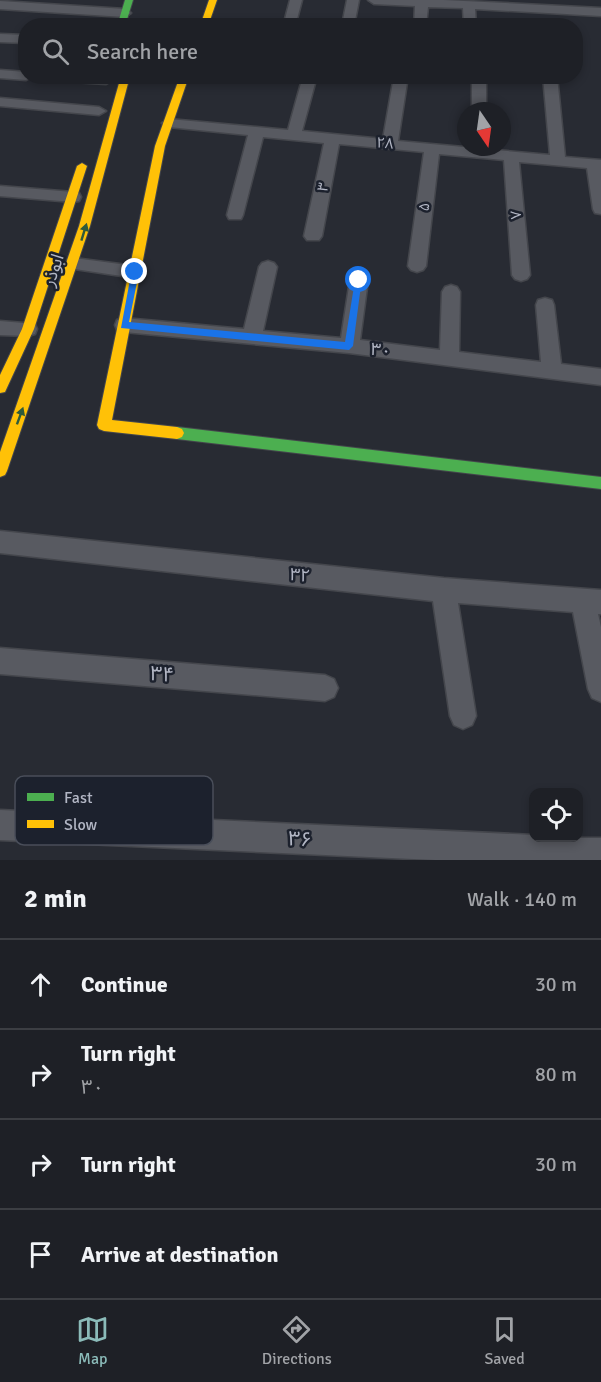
<!DOCTYPE html>
<html lang="en">
<head>
<meta charset="utf-8">
<style>
  :root { --surface:#1e2026; --page:#2b2d32; --text:#f1f3f6; --muted:#a1a3a7; --line:#3c3e43; --accent:#8bbbb9 }
  body { margin:0; font-family:Signika,"Noto Sans Arabic",sans-serif; background:var(--page); color:var(--text) }
  .controls { position:absolute; right:18px; bottom:18px; display:grid; overflow:hidden; border-radius:12px; box-shadow:0 3px 9px #0003 }
  .controls button { width:54px; height:54px; display:grid; place-items:center; padding:0; border:0; border-bottom:2px solid var(--line); background:var(--surface); color:var(--text); font:30px sans-serif }
  .compass { position:absolute; left:457px; top:102px; width:54px; height:54px; border-radius:50%; background:var(--surface); box-shadow:0 3px 9px #0003; rotate:167deg }
  .stop { position:absolute; width:18px; height:18px; margin:-14px; border:4px solid #1a73e8; border-radius:50%; background:#fff }
  .stop.end { background:#1a73e8; border-color:#fff; box-shadow:0 2px 6px #0008 }
  .list { margin:0; padding:0; list-style:none }
  h2 { display:flex; justify-content:space-between; align-items:center; height:78px; margin:0; padding:0 24px; font-size:26px }
  h2 small { font-size:20px; font-weight:400; color:var(--muted) }
  .list li { display:grid; grid-template-columns:39px 1fr auto; gap:18px; align-items:center; box-sizing:border-box; height:90px; padding:0 24px; border-top:2px solid var(--line) }
  .list b { display:block; font-size:22px; white-space:nowrap }
  .list p { margin:0; font-size:20px; white-space:nowrap; color:var(--muted) }
  .list em { font-size:20px; font-style:normal; color:var(--muted) }
  .icon { flex:none; width:33px; height:33px; fill:none; stroke:currentColor; stroke-width:2; stroke-linecap:round; stroke-linejoin:round }
  .map { position:relative; flex:none; width:601px; height:860px; overflow:hidden }
  .search { position:absolute; background:var(--surface); box-shadow:0 3px 9px #0003; left:18px; right:18px; top:18px; height:66px; display:flex; align-items:center; gap:15px; box-sizing:border-box; padding:0 21px; border-radius:24px; color:var(--muted); font-size:22px }
  .sheet { height:438px; background:var(--surface) }
  nav { display:flex; justify-content:space-around; align-items:center; box-sizing:border-box; height:84px; border-top:2px solid var(--line); background:var(--surface); font-size:16px; color:var(--muted) }
  nav a { display:grid; justify-items:center; gap:3px }
  nav .on { color:var(--accent) }
  .map>svg:first-child { display:block }
</style>
</head>
<body>
<div class="map">
<svg width="601" height="860" viewBox="0 0 601 860">
  <rect width="100%" height="100%" fill="#282b33"/>
  <g fill="none" stroke-linecap="round" stroke-linejoin="round">
    <!-- street casing -->
    <g stroke="#44464c" stroke-width="3">
      <path id="street" d="M290,0H302L297,19L291,23L285,19Z
        M347,0H359L354,26L342,25Z
        M368,0H444L601,8V16L475,9L476,26H464L463,8L428,7L426,26H414L415,6L374,4Z
        M0,1L125,9L131,13L125,17L0,9Z
        M0,34L26,35V43L0,42Z
        M0,70L26,72V76H33L26,80L0,78Z
        M34,76H109L113,80L106,84L41,80Z
        M303,76H317L302,131L383,139L394,76H408L398,141L550,155L543,76H557L565,157L601,160V214L595,213L593,209L587,168L519,162L530,275L527,279L521,281L515,279L512,275L504,160L439,154L426,266L423,270L417,272L411,270L408,266L424,152L339,144L322,236L319,240H307L304,236L324,143L263,137L243,215L241,219H229L227,215L248,135L169,127L162,123L169,119L288,130Z
        M472,76H486V111H472Z
        M0,98L99,107L106,111L99,115L0,106Z
        M0,186L73,192L79,193L81,197L79,201L73,202L0,196Z
        M74,258L135,266L141,268L144,272L141,276L135,278L68,268L65,264L68,260Z
        M268,261L274,263L277,267L263,331L341,338L350,280L353,275L359,274L365,275L368,280L360,340L440,350L442,292L445,287L451,285L457,287L460,292L459,352L541,362L536,305L538,300L545,298L552,300L554,305L561,364L601,369V385L349,353L124,332L117,330L115,325L117,320L124,318L244,329L259,267L262,263Z
        M0,321L35,324L37,329L35,334L28,336L0,335Z
        M0,531L444,578L601,590V614H598L601,627V702L592,698L588,689L573,612L458,603L476,716L472,725L463,729L454,725L450,716L433,601L0,553Z
        M0,648L325,675L334,679L338,688L334,697L325,701L0,674Z
        M0,810L534,835V838H601V860H435L0,840Z"/>
    </g>
    <!-- fast casing -->
    <g stroke="#44464c" stroke-width="2">
      <path id="fast" d="M125,0H133L125,26H117Z
        M177,427L601,477V489L177,439L172,437L170,433L172,429Z"/>
    </g>
    <!-- slow casing -->
    <g stroke="#44464c" stroke-width="2">
      <path id="slow" d="M209,0H217L208,26H200Z
        M121,76H130L90,226L7,471L5,475L0,477V452L79,226Z
        M180,76H189L165,146L112,420L177,427L182,429L184,433L182,437L177,439L104,431L99,429L97,425L155,146Z
        M82,163L87,166L34,329L5,392L0,393V375L22,329L77,166Z"/>
    </g>
    <!-- street -->
    <use href="#street" fill="#585a61" fill-rule="evenodd"/>
    <!-- fast -->
    <use href="#fast" fill="#4caf50" fill-rule="evenodd"/>
    <!-- slow -->
    <use href="#slow" fill="#ffc107" fill-rule="evenodd"/>
  </g>
  <!-- one-way arrows -->
  <defs><path id="oneway-solid" d="M-6-.8H1V-3.2L6.5 0L1 3.2V.8H-6Z" transform="scale(1.5)"/></defs>
  <g fill="#2f5a3b">
    <use href="#oneway-solid" transform="translate(84 232) rotate(-73)"/>
    <use href="#oneway-solid" transform="translate(20 416) rotate(-70)"/>
  </g>
  <!-- route -->
  <path fill="#1a73e8" d="M132,269L139,272L129,322L345,342L355,280L362,278L353,346L349,350L121,328Z"/>
  <g text-anchor="middle" dominant-baseline="central" stroke-width="5" stroke-linejoin="round" paint-order="stroke">
    <!-- far-street labels -->
    <g font-size="15" fill="#b2b6c4" stroke="#1c212d">
      <text transform="translate(385 143) rotate(5)">۲۸</text>
      <text transform="translate(323 187) rotate(-78)">۳</text>
      <text transform="translate(424 207) rotate(-83)">۵</text>
      <text transform="translate(516 215) rotate(-95)">۷</text>
    </g>
    <!-- street labels -->
    <g font-size="18" fill="#b2b6c4" stroke="#1c212d">
      <text transform="translate(53 270) rotate(-71)">ابوذر</text>
      <text transform="translate(381 350) rotate(7)">۳۰</text>
      <text transform="translate(300 575) rotate(6)">۳۲</text>
    </g>
    <!-- near-street labels -->
    <g font-size="21" fill="#b2b6c4" stroke="#1c212d">
      <text transform="translate(162 674) rotate(5)">۳۴</text>
      <text transform="translate(300 839) rotate(3)">۳۶</text>
    </g>
  </g>
  <!-- legend -->
  <rect x="15" y="776" width="198" height="69" rx="9" fill="#1c212d" stroke="#494e5a" stroke-width="1.5"/>
  <rect x="27" y="793" width="27" height="8" fill="#4caf50"/>
  <rect x="27" y="820" width="27" height="8" fill="#ffc107"/>
  <g font-size="16" fill="#b2b6c4">
    <text x="64" y="803">Fast</text>
    <text x="64" y="830">Slow</text>
  </g>
</svg>
<div class="controls">
<button><svg class="icon" aria-label="locate" viewBox="0 0 24 24"><circle cx="12" cy="12" r="6"/><path d="M12 2v4M12 18v4M2 12h4M18 12h4"/></svg></button>
</div>
<svg class="compass" viewBox="-18 -18 36 36"><path d="M0-13l5 13h-10z" fill="#e53935"/><path d="M0 13l5-13h-10z" fill="#a1a3a7"/></svg>
<div class="stop" style="left:359px;top:280px"></div>
<div class="stop end" style="left:135px;top:272px"></div>
<div class="search"><svg class="icon" aria-label="search" viewBox="0 0 24 24"><circle cx="10" cy="10" r="6"/><path d="M15 15l6 6"/></svg>Search here</div>
</div>
<section class="sheet">
<h2>2 min<small>Walk · 140 m</small></h2>
<ul class="list">
<li><svg class="icon" aria-label="ahead" viewBox="0 0 24 24"><path d="M12 20V5M6 11l6-6 6 6"/></svg><div><b>Continue</b></div><em>30 m</em></li>
<li><svg class="icon" aria-label="right" viewBox="0 0 24 24"><path d="M7 20v-9h11M14 6l5 5-5 5"/></svg><div><b>Turn right</b><p>۳۰</p></div><em>80 m</em></li>
<li><svg class="icon" aria-label="right" viewBox="0 0 24 24"><path d="M7 20v-9h11M14 6l5 5-5 5"/></svg><div><b>Turn right</b></div><em>30 m</em></li>
<li><svg class="icon" aria-label="arrive" viewBox="0 0 24 24"><path d="M6 21V4h12l-3 4 3 4H6"/></svg><div><b>Arrive at destination</b></div></li>
</ul>
</section>
<nav>
<a class="on"><svg class="icon" aria-label="map" viewBox="0 0 24 24"><path d="M3 6l6-2 6 2 6-2v14l-6 2-6-2-6 2zM9 4v14M15 6v14"/></svg>Map</a>
<a><svg class="icon" aria-label="directions" viewBox="0 0 24 24"><path d="M12 3l9 9-9 9-9-9zM9 14v-3h6M13 9l2 2-2 2"/></svg>Directions</a>
<a><svg class="icon" aria-label="saved" viewBox="0 0 24 24"><path d="M7 4h10v16l-5-4-5 4z"/></svg>Saved</a>
</nav>
</body>
</html>
